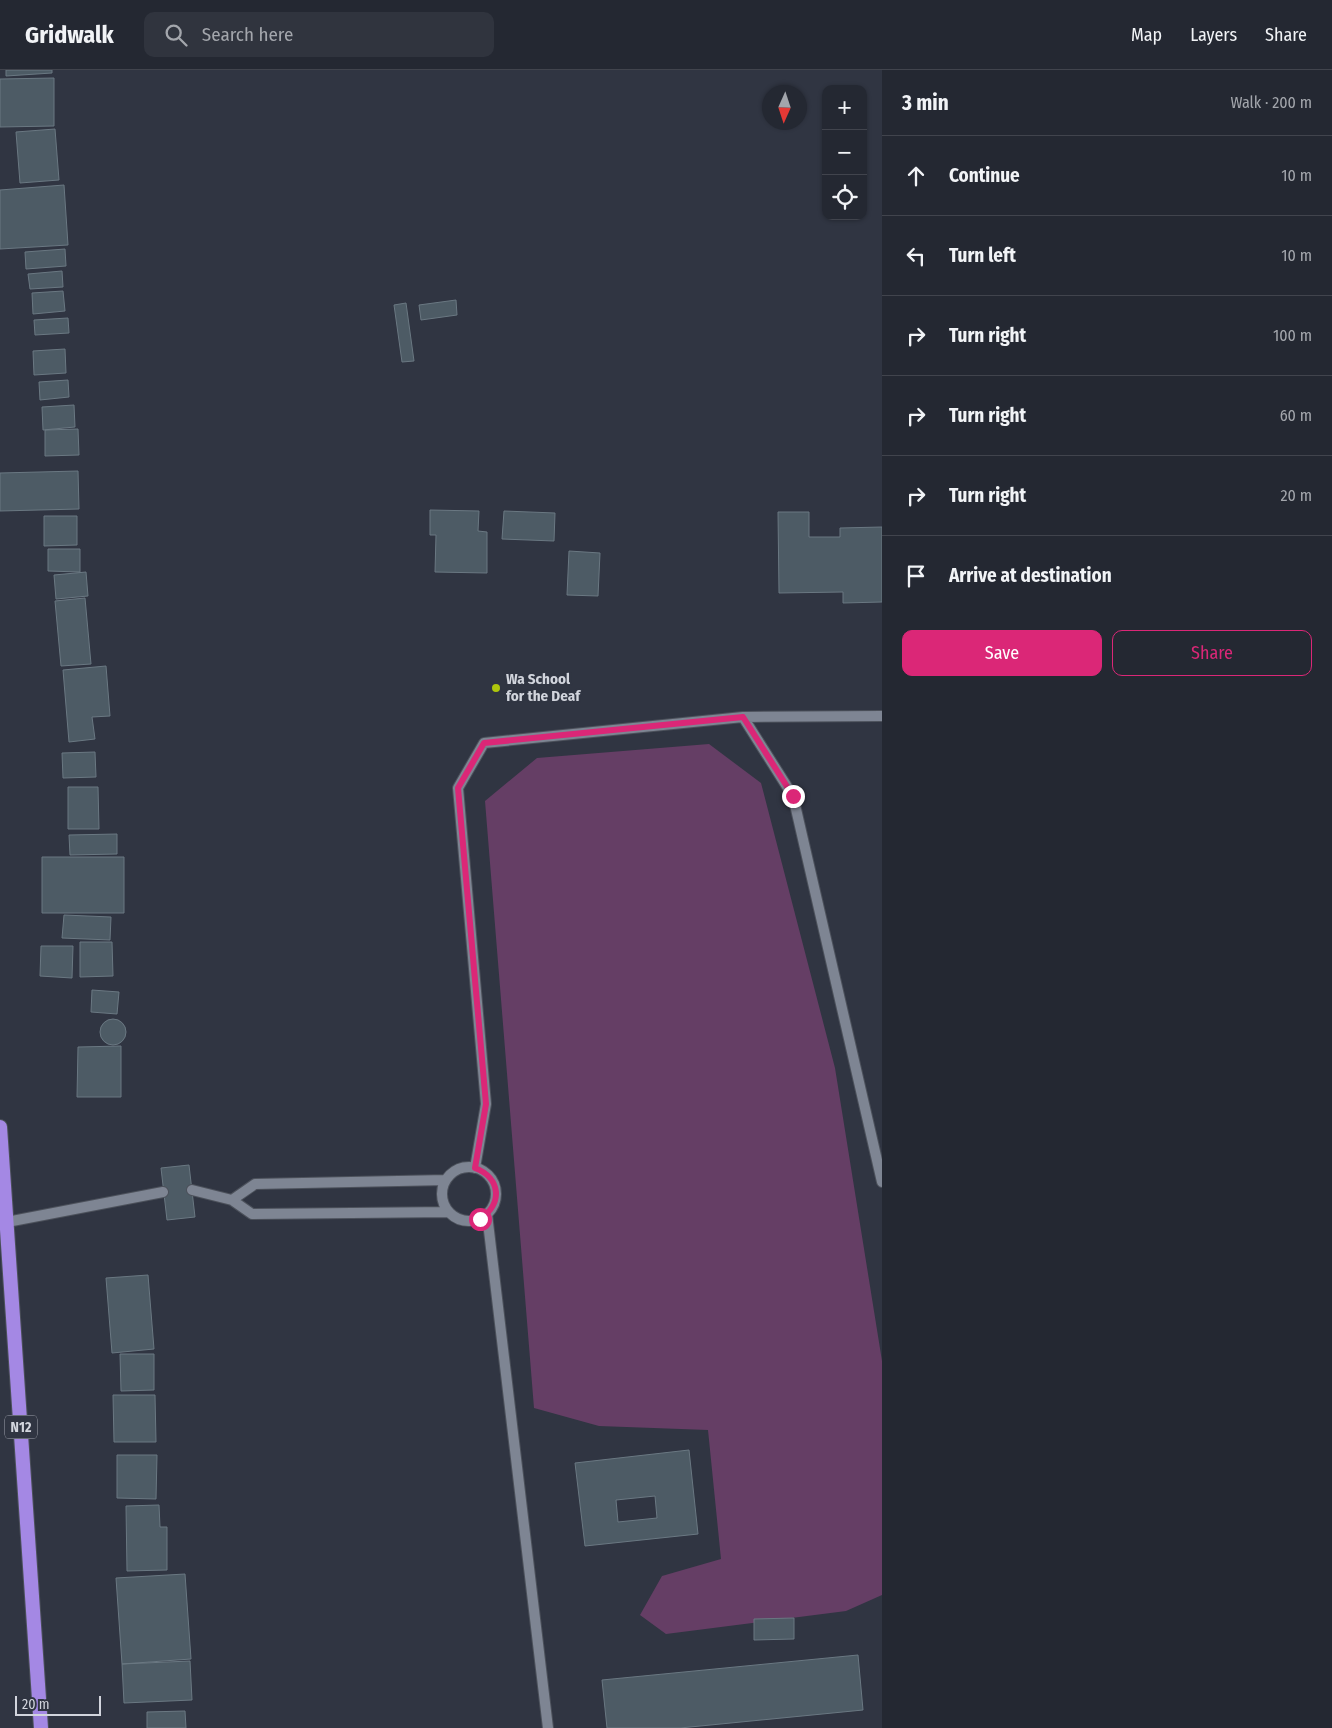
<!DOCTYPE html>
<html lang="en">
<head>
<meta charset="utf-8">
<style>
  :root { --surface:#242832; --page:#30343e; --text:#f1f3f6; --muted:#a3a6ac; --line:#41444d; --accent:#db2777 }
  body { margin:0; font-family:"Fira Sans Condensed",sans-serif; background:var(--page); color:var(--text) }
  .controls { position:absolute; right:15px; top:15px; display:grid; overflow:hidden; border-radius:10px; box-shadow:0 1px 4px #0004 }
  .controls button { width:45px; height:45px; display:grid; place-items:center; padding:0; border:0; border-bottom:1px solid var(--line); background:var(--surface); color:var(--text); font:25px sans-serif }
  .compass { position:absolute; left:762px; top:15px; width:45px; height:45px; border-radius:50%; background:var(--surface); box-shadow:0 1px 4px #0004; rotate:183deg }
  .scale { position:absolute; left:15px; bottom:12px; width:86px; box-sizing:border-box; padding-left:5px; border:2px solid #d2d5dd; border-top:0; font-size:14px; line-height:18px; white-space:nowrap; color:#d2d5dd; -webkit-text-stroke:4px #303542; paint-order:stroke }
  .stop { position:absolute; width:15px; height:15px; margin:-11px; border:4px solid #db2777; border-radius:50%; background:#fff }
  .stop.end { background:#db2777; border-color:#fff; box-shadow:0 1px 5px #0008 }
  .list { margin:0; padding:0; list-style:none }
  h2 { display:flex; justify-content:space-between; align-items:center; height:65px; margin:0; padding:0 20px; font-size:21px }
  h2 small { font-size:16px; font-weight:400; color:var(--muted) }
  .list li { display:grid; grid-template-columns:32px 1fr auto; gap:15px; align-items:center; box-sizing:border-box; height:80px; padding:0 20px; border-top:1px solid var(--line) }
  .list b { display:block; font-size:19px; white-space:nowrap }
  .list em { font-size:16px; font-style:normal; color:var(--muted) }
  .actions { display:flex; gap:10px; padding:15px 20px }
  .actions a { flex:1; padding:11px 0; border:1px solid var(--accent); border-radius:10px; text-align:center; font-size:18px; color:var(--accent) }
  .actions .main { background:var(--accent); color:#fff }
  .icon { flex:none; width:28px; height:28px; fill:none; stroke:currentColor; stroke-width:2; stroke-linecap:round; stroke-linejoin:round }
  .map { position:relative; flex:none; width:882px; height:1658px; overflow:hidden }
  header { display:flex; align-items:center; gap:30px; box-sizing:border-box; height:70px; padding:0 25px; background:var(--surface); border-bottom:1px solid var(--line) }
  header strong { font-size:24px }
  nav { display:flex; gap:28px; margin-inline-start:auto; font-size:18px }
  .search { width:350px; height:45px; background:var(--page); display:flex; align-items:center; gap:12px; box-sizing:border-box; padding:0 18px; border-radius:10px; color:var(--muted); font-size:19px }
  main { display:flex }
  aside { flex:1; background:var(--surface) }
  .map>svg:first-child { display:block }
</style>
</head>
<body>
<header>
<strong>Gridwalk</strong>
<div class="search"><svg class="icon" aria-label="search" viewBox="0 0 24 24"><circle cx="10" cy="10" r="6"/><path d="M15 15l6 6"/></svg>Search here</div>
<nav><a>Map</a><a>Layers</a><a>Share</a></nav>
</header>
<main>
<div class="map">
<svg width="882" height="1658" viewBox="0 0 882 1658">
  <rect width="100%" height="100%" fill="#303542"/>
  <!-- green -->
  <path fill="#653e65" d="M709,674L761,713L835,998L882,1291V1525L846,1541L666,1564L640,1545L662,1506L721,1489L708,1360L599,1356L534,1338L485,731L537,688Z"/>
  <!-- building -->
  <path fill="#4d5b65" stroke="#6a7882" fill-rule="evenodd" d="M6,0H52V3L6,6Z
    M54,8V56L0,57V9Z
    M55,59L59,110L20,113L16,62Z
    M64,115L68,175L0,179V120Z
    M65,179L66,196L26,199L25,182Z
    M62,201L63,217L30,219L28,204Z
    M63,221L65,241L33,244L32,223Z
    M456,230L457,245L421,250L419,235Z
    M406,233L414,291L402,292L394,235Z
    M68,248L69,263L35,265L34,250Z
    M65,279L66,303L34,305L33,281Z
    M68,310L69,327L40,330L39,312Z
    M74,335L75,357L43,360L42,337Z
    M78,359L79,385L45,386V360Z
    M78,401L79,439L0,441V403Z
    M430,440L479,441L478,461L487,462V503L435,502L436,465H430Z
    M504,441L555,443L554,471L502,469Z
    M778,442H809V467H840V458L882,457V532L843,533V522L779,523Z
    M44,446H77V475L44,476Z
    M48,479H80V502L48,501Z
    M569,481L600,483L598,526L567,525Z
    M86,502L88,526L56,529L54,505Z
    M85,528L91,594L61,596L55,531Z
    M106,596L110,646L92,647L95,669L69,672L63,600Z
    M95,682L96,707L63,708L62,683Z
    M68,717H98L99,759H68Z
    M117,764V784L70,785L69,765Z
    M42,787H124V843H42Z
    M64,845L111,847L110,870L62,868Z
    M80,872H112L113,906L80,907Z
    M41,876H73L72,908L40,906Z
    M92,920L119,922L117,944L91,942Z
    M100 962a13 13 0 1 1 26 0a13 13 0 1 1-26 0Z
    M121,976V1027H77L78,977Z
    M189,1095L195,1147L167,1150L161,1098Z
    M148,1205L154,1279L112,1283L106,1208Z
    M120,1284H154V1320L121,1321Z
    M113,1325H155L156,1372H114Z
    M689,1380L698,1464L585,1476L575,1393ZM655,1426L657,1448L618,1452L616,1430Z
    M117,1385H157L156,1429L117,1428Z
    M159,1435L160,1457H167V1500L127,1501L126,1436Z
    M185,1504L191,1589L122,1594L116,1508Z
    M794,1548V1569L754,1570V1549Z
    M858,1585L863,1640L680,1658H607L602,1610Z
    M190,1591L192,1630L124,1633L122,1594Z
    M185,1641L186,1658H147V1642Z"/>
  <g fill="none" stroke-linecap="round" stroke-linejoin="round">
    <!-- service casing -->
    <g stroke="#4c515b" stroke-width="12">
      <path id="service" d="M743,647L793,726L882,1112
        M442 1124a27 27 0 1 1 54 0a27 27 0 1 1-54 0Z
        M475,1098L486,1034L458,718L484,673L743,647L882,646
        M192,1120L232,1130L252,1144L449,1142
        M232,1130L255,1114L446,1110
        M487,1144L548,1658
        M7,1152L163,1122"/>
    </g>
    <!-- trunk casing -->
    <g stroke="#4c515b" stroke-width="16">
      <path id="trunk" d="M0,1057L41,1658"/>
    </g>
    <!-- service -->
    <use href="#service" stroke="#7e8593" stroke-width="10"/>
    <!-- trunk -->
    <use href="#trunk" stroke="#a488e4" stroke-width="14"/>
  </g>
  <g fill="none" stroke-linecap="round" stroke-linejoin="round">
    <!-- route -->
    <path stroke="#db2777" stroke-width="6" d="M480,1149C503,1134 501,1108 475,1098L486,1034L458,718L484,673L743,647L793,726"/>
  </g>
  <!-- markers -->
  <circle fill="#aec60c" stroke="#303542" stroke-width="2" cx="496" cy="618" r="5"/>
  <g text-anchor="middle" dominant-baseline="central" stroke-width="4" stroke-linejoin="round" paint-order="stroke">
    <!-- shield labels -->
    <rect fill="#303542" stroke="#a1a5ae" stroke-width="1" x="5" y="1345.5" width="32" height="23" rx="4"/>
    <g font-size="14" font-weight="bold" fill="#d2d5dd">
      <text x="21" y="1357">N12</text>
    </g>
    <!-- poi labels -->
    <g font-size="15" font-weight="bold" fill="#d2d5dd" stroke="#303542" text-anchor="start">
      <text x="506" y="609">Wa School<tspan x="506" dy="17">for the Deaf</tspan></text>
    </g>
  </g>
</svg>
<div class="controls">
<button>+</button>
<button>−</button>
<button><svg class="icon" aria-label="locate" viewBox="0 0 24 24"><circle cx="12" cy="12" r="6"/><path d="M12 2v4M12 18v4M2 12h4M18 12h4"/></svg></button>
</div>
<svg class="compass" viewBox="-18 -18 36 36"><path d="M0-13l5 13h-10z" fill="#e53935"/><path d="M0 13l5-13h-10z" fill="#a3a6ac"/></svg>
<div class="scale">20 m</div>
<div class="stop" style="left:480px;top:1149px"></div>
<div class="stop end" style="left:793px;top:726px"></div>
</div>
<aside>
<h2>3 min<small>Walk · 200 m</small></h2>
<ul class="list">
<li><svg class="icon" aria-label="ahead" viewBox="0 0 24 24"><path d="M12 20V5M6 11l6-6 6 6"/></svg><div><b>Continue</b></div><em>10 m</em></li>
<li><svg class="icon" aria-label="left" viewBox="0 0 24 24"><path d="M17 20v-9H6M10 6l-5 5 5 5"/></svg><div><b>Turn left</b></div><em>10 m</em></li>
<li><svg class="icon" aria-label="right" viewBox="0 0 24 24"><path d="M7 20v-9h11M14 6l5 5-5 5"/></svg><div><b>Turn right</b></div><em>100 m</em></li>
<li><svg class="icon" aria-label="right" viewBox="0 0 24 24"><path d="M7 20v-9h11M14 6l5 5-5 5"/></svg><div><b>Turn right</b></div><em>60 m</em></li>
<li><svg class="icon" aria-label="right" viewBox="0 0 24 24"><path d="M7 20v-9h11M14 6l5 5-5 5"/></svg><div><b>Turn right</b></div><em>20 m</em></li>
<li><svg class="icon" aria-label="arrive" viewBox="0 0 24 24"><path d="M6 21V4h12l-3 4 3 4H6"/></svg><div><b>Arrive at destination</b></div></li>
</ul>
<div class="actions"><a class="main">Save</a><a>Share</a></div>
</aside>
</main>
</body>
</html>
